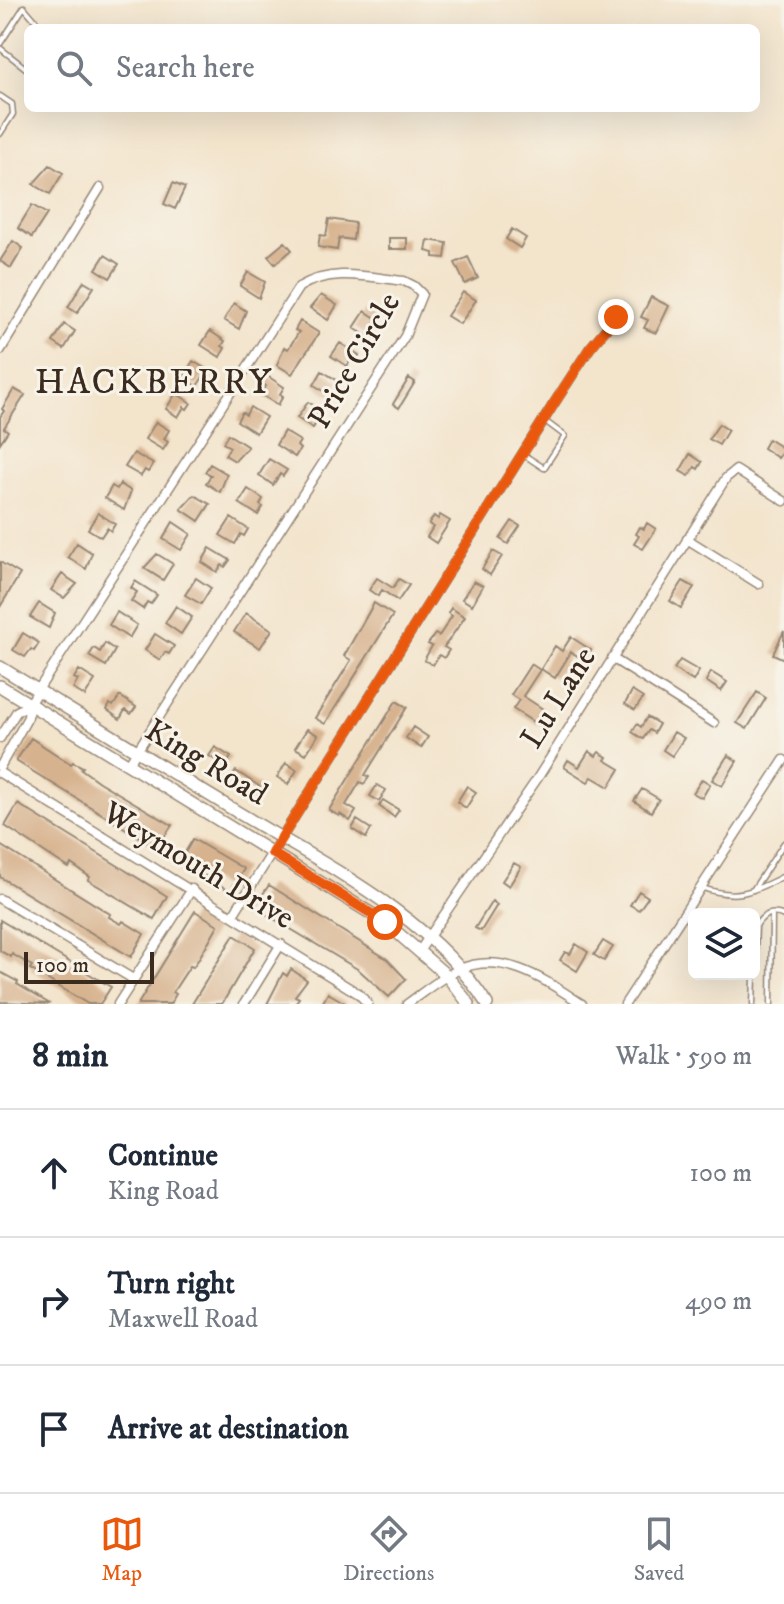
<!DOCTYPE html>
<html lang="en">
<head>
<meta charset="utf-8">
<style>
  :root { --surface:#fff; --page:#f6f6f7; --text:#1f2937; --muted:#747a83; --line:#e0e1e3; --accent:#ea580c }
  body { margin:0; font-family:"IM FELL DW Pica",serif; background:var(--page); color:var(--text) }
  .controls { position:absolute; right:24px; bottom:24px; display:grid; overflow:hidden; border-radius:12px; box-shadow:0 8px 32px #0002 }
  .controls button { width:72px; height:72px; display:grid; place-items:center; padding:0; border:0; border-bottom:2px solid var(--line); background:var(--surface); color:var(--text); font:40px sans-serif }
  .scale { position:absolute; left:24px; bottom:20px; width:130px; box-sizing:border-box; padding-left:8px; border:4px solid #3b2a1e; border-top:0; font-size:22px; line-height:28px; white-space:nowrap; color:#3b2a1e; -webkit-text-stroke:6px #f7f3e8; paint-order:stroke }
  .stop { position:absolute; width:24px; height:24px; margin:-18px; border:6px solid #ea580c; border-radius:50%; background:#fff }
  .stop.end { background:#ea580c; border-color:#fff; box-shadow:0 2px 8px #0008 }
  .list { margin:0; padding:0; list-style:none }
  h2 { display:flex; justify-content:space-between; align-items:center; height:104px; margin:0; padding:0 32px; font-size:34px }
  h2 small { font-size:26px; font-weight:400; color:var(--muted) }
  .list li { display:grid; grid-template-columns:52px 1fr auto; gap:24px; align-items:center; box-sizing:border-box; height:128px; padding:0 32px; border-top:2px solid var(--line) }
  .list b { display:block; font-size:30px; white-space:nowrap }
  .list p { margin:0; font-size:26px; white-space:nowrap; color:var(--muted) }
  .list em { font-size:26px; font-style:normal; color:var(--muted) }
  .icon { flex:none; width:44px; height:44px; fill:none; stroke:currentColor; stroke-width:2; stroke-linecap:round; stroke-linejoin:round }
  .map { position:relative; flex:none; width:784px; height:1004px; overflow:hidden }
  .search { position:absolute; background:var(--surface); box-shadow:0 8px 32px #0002; left:24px; right:24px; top:24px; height:88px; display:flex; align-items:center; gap:20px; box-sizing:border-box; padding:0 28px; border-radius:12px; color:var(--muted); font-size:30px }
  .sheet { height:488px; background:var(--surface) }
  nav { display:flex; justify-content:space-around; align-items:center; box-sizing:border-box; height:112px; border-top:2px solid var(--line); background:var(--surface); font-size:22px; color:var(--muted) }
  nav a { display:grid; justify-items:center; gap:4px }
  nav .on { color:var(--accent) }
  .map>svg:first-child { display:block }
</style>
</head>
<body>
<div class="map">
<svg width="784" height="1004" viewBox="0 0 784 1004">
  <rect width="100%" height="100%" fill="#f7f3e8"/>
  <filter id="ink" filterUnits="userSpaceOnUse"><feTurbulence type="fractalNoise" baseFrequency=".0125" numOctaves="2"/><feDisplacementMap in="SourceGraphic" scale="16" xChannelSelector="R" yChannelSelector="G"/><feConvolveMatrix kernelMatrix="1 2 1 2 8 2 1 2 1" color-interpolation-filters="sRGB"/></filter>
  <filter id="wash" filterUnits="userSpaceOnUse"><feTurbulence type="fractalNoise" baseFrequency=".006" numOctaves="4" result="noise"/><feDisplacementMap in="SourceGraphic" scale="32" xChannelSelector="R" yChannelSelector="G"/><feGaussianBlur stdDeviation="1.8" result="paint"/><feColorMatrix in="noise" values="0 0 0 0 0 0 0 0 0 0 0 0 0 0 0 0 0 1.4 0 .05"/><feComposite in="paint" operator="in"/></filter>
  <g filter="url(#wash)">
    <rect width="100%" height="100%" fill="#f3e4cc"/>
    <g id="blocks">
      <!-- building -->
      <path fill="#d7b28e" d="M50,165L63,173L50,194L33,184Z
        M173,183L185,188L175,209L164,204Z
        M32,205L47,214L32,237L18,228Z
        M329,219L355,223L353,240L339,238L337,250L318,247L320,235L326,236Z
        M512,229L526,238L520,248L506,239Z
        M389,238H407V249H389Z
        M428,240L447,243L445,258L434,257V253L426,251Z
        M13,241L23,248L11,268L0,261Z
        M285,242L292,250L275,264L268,256Z
        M105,255L119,264L110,278L96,269Z
        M468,257L478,278L465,284L455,263Z
        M248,272L265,282L259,298L240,286Z
        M84,281L94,287L77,313L68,307Z
        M463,292L476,300L460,324L447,316Z
        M321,295L337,305L328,320L310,308Z
        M651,297L669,306L656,333L644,328L648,320L641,317Z
        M234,303L246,311L239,329L224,320Z
        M365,311L377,319L370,338L354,328Z
        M300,321L319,333L292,374L277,365L284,347L288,349L299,332L295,330Z
        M64,324L75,331L64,349L53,342Z
        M210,331L225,341L222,346L225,348L220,357L201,345Z
        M340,343L359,355L355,362L351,360L347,366L331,356Z
        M193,361L211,372L207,379L203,377L197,386L183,377Z
        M322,371L338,381L333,397L314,385Z
        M266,375L284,387L280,394L283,396L278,405L260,394L266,386L261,383Z
        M409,378L415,382L399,408L393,404Z
        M14,389L25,395L4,428L8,431L0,443V417L4,411L2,409Z
        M176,393L191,403L187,409L184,407L178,417L166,409Z
        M308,402L320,409L314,418L318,420L313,428L297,418Z
        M250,407L266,417L256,433L237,421L242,412L246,415Z
        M156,422L169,430L164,439L168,442L163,450L145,439Z
        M719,424L728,430L719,445L709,439Z
        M284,431L300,441L297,446L300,449L295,457L276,445Z
        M228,434L248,447L235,461L225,455L230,447L223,443Z
        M768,439L784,449L778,458L763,448Z
        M134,453L153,464L148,472L145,470L141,476L125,467Z
        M690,454L702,462L698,469L695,467L689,476L680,471Z
        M269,459L287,470L283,476L280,474L273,485L259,475Z
        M210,464L227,474L220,492L206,483L211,475L205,472Z
        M120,484L131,491L124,510L105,498L112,486L117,489Z
        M248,489L263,499L260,505L263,507L258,515L239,503Z
        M194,495L210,504L199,521L181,509Z
        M98,513L115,524L111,531L107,528L101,537L88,529Z
        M440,515L450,521L436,543L427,537L433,527L429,524L434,516L438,519Z
        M231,518L248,529L244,536L241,534L235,544L220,535Z
        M512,521L520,526L508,544L500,539Z
        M173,522L191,534L181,550L163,539Z
        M647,523L656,529L643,549L634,544L639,536L636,534L640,527L644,529Z
        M77,543L92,553L86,569L68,557Z
        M210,548L230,560L225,567L222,565L217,572L202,562Z
        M493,551L502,556L490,575L482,569Z
        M157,554L173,564L163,580L144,568Z
        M0,562L20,574L0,607Z
        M62,574L77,584L64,598L51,590Z
        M196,578L211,588L201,604L185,595Z
        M377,578L393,588L399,579L409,585L398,601L382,590L378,596L369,590Z
        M135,581L157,595L151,604L147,602L143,609L131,601L137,592L131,588Z
        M474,581L483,586L472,605L462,599Z
        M683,581L694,587L681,608L670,601Z
        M39,603L55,613L49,628L30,617Z
        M374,603L393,615L325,724L315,718L351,660L344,656Z
        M176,606L192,617L181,634L165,623Z
        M451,608L465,617L444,647L449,650L444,658L439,655L433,665L424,660L432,646L428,644L435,634L439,636L452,616L448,613Z
        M117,612L137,625L129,638L109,625Z
        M246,613L272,630L260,648L234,632Z
        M784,631V659L773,654Z
        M23,633L39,643L34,651L31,649L25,657L13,650Z
        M155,634L174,646L169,654L165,652L160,660L145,650Z
        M571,637L591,650L584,660L571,652L555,678L541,669L555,646L562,651Z
        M105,643L115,650L106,666L89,656L94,648L100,652Z
        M680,660L699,671L693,681L674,669Z
        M531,664L540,670L523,696L546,711L538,725L513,709L519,700L511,695Z
        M79,670L95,680L85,696L73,689L78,680L74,678Z
        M711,672L727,682L721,691L706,681Z
        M632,691L643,698L635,710L625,704Z
        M757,692L766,698L747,729L737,723Z
        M120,696L136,707L131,714L125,710L120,719L107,710L110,704L113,706Z
        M396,701L407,707L365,775L369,777L364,784L360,782L346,805L356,811L350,821L340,814L339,816L329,810Z
        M647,717L659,724L654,733L649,730L643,739L632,732L637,724L641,727Z
        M413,727L428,737L421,748L406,738Z
        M307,729L318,735L306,754L295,748Z
        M674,732L684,738L672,756L663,750Z
        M31,738L71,764L73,762L83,767L81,769L99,782L172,825L157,848L16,761Z
        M215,747L231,757L225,766L209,756Z
        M589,751L596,756L599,752L607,757L605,760L620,769L609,787L592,777L588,782L564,767L568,760L579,767Z
        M728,755L737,761L722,786L712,780Z
        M286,763L297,770L288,784L277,777Z
        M236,771L262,788L258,794L232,777Z
        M702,779L710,784L702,798L693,793Z
        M377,785L386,790L379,801L370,796Z
        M467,786L476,792L466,808L457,802Z
        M642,789L659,799L651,812L634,801Z
        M383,800L399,810L394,817L379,806Z
        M18,804L167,896L154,919L88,880L90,877L71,864L69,868L55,859L5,826Z
        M357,820L371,829L366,838L352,829Z
        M193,839L244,869L230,891L180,861Z
        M0,845L110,914L109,917L121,924L123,921L144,934L131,957L0,877Z
        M514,863L521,867L509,886L502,881Z
        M269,885L387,959L406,979L389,997L359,970L254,907Z
        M639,891L648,897L639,910L630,905Z
        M492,901L497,905L481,931L475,928Z
        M195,911L218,925L198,960L193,967L190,966L173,992L176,994L170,1004H138Z
        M0,920L111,987L100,1004H88L30,969L32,966L12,954L11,957L0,951Z
        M234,935L255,948L222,1004H192Z
        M603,941L613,947L604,961L594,955Z
        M576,944L588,952L577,971L560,960L565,952L570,954Z
        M291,969L307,980L295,996L299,998L295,1004H267L283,973L287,976Z
        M0,972L18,982L17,984L50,1004L0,1002Z
        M328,993L347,1004H322Z"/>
    </g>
  </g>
  <g filter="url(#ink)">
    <use href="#blocks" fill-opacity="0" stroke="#978775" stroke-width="2"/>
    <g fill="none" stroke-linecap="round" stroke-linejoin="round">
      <!-- service casing -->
      <g stroke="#978775" stroke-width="7">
        <path id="service" d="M0,44L24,7L42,28
          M0,48L28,70
          M0,96L12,104L13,114L0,134
          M524,455L544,468L565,436L545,421
          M700,887C735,900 751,893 784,876
          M753,890L784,843
          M753,1004L756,926C762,915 772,910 784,916
          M771,1004L772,914"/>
      </g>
      <!-- minor casing -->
      <g stroke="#978775" stroke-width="11">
        <path id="minor" d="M0,351L100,188
          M687,539L759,584
          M612,658L714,723
          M0,738L17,711L29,705
          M0,767L28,717L29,705L38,690L299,287C332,267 368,277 404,281L414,286L422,294L405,336L128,765
          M0,773L359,994L368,1004
          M0,899L133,979
          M233,915L555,402L590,348L616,317
          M420,950L537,779L726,478L736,470L784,501
          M118,1004L192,889
          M244,1004L281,944
          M407,1004C424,992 441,977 460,969C504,950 546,981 582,1004
          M625,1004L784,760"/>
      </g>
      <!-- tertiary casing -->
      <g stroke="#978775" stroke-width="14">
        <path id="tertiary" d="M0,667C80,716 159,765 239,813C325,865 432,917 487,1004
          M0,686L385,922L447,976L469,1004"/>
      </g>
      <!-- service -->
      <use href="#service" stroke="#fff" stroke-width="4"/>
      <!-- minor -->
      <use href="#minor" stroke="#fff" stroke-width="8"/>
      <!-- tertiary -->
      <use href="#tertiary" stroke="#fff" stroke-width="11"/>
    </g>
  </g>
  <g fill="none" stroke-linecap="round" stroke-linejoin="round" filter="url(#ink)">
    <!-- route -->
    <path stroke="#ea580c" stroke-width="10" d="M385,922L272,853L555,402L590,348L616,317"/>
  </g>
  <g text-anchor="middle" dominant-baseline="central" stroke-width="6" stroke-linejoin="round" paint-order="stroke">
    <!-- street labels -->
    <g font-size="32" fill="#3b2a1e" stroke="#f7f3e8">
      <text transform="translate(355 361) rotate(-60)">Price Circle</text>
      <text transform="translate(559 698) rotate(-58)">Lu Lane</text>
      <text transform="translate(206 763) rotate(31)">King Road</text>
      <text transform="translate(198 866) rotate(31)">Weymouth Drive</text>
    </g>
    <!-- quarter labels -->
    <g font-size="36" letter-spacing="2" fill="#3b2a1e" stroke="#f7f3e8">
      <text x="154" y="382">HACKBERRY</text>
    </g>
  </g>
</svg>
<div class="controls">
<button><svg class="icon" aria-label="layers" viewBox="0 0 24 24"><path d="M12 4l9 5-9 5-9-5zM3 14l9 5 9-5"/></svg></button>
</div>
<div class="scale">100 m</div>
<div class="stop" style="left:385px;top:922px"></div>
<div class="stop end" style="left:616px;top:317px"></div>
<div class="search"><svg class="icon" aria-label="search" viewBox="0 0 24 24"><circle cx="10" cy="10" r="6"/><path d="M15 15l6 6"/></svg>Search here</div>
</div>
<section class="sheet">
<h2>8 min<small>Walk · 590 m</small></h2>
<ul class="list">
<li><svg class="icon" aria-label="ahead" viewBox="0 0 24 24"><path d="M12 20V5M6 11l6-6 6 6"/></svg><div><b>Continue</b><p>King Road</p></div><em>100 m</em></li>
<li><svg class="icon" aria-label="right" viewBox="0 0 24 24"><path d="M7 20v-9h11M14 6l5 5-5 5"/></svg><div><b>Turn right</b><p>Maxwell Road</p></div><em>490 m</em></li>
<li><svg class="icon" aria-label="arrive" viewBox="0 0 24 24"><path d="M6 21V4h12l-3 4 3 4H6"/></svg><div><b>Arrive at destination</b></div></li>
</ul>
</section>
<nav>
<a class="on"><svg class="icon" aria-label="map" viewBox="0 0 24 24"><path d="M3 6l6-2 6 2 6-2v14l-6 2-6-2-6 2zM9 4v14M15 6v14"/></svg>Map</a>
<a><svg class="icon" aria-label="directions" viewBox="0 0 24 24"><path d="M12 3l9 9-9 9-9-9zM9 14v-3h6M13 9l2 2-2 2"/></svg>Directions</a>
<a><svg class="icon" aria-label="saved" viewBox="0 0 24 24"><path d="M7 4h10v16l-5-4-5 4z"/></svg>Saved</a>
</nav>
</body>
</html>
